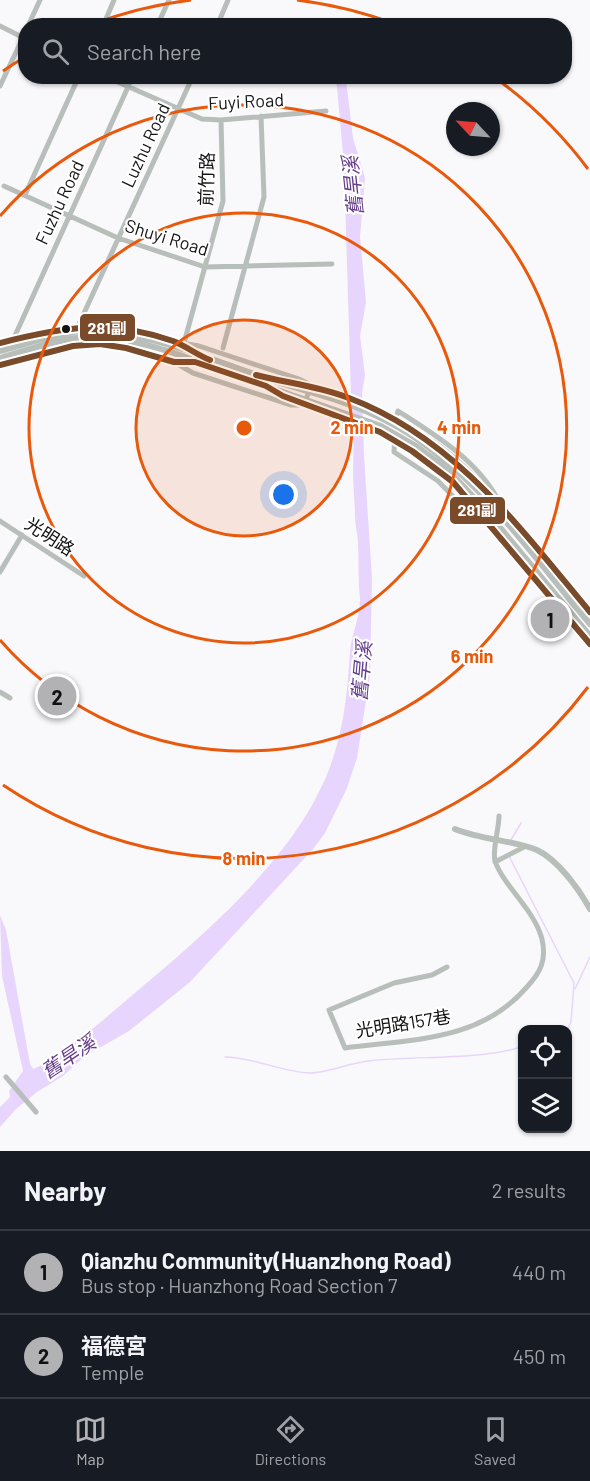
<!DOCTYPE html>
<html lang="en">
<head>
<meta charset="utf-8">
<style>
  :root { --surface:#171b24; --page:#20242c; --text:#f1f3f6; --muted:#9ea1a6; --line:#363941; --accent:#b2b2b4 }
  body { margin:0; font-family:Barlow,"Noto Sans TC",sans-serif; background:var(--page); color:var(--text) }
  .controls { position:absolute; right:18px; bottom:18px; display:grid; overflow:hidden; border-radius:12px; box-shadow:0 2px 4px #0004 }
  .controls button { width:54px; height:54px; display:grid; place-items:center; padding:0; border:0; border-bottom:2px solid var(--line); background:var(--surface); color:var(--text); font:30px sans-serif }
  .compass { position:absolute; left:446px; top:102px; width:54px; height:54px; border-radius:50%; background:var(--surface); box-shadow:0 2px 4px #0004; rotate:296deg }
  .you { position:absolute; left:284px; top:495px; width:21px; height:21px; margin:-15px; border:4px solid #fff; border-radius:50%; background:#1a73e8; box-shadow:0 0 0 9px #1a73e833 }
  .badge { display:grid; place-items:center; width:39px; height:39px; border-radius:50%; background:var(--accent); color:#111; font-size:20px; font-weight:700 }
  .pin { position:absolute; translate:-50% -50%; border:3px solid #fff; box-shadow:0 2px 6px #0006 }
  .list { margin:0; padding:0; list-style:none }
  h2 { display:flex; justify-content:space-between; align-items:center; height:78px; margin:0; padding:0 24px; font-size:26px }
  h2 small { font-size:20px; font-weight:400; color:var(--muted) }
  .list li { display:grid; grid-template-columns:39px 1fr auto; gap:18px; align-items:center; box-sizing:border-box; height:84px; padding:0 24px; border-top:2px solid var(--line) }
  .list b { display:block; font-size:22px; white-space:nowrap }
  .list p { margin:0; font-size:20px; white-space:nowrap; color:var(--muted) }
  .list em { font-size:20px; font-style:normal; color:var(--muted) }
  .icon { flex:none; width:33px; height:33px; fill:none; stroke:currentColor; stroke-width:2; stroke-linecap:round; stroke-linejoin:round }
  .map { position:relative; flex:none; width:590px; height:1151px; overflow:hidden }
  .search { position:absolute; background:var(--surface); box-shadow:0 2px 4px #0004; left:18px; right:18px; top:18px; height:66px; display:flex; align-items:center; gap:15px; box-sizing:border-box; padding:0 21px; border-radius:24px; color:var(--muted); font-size:22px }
  .sheet { height:246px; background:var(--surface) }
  nav { display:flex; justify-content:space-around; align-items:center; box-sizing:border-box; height:84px; border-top:2px solid var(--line); background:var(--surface); font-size:16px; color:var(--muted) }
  nav a { display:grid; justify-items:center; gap:3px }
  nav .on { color:var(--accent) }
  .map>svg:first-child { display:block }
</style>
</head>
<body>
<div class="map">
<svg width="590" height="1151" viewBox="0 0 590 1151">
  <rect width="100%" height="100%" fill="#f9f8fa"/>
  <!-- water -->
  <path fill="#e8d5fd" d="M336,77H344L346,80L353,138L365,178L360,237L366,302L360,336L365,375L362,393L364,456L372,578L370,675L357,758L347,788L325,833L314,848L190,982L129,1031L85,1056L63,1076L37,1092L16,1109L0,1127V1107L10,1097L9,1091L23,1071L2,976L0,915L6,930L30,1064L33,1069C64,1057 121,1004 149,981C214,926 296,853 328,772C344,731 347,695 350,652C351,635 361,615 360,598C358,581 359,563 358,544C358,535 355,526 355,517C355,502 353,487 353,472C353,457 355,442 352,427L344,165Z"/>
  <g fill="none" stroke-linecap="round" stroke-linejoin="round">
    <!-- stream -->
    <path stroke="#e8d5fd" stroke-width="1.5" d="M511,840L521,823
      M509,856L574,983L571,1022L567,1030
      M575,989L590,957
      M225,1057C254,1057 280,1072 310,1073C327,1073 350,1063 368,1061C419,1055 473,1061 522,1047"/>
    <!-- minor -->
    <path stroke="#b8beb9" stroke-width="5" d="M0,26L24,38
      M28,26L40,0
      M103,26L114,0
      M157,26L169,0
      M217,26L228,0
      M104,76L202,119L221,120L326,111
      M0,86L26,31
      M4,186L118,238L205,267L332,264
      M25,195L79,76
      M79,324L193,76
      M13,340L133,76
      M0,343C65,326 113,313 178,344
      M184,343L223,201L221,120
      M223,348L264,197L261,116
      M174,362L193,373L291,405H304L309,391L307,383L299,379L199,346L176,342
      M0,365C37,356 75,341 114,346C143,349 165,363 195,362
      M395,421L398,411C440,438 484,464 504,512L590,612
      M395,436L394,452L438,481L476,520L492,527L590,644
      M0,521L84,576
      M0,572L22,535
      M0,692L10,698
      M495,862L524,847
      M447,967L432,975L394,983L329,1010L345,1048C411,1039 479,1042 526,988C540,973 547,961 542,939C534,909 504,887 495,861C492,850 499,829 499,816
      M6,1077L36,1112"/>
    <!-- tertiary -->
    <path stroke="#b8beb9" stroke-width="6" d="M0,351C26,344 54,334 81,331C138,327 214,361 268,379
      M0,358C29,350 59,338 89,337C142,335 215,369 266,386
      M455,829C481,840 513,840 537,850C558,860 579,889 590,909"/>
    <!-- minor-bridge -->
    <path stroke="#b8beb9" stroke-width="5" d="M273,379C291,380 309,387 327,392C378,408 429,432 468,470C481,483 492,498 504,512
      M270,389L380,432L412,451L453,482L492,527"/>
    <!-- tertiary-bridge -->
    <path stroke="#b8beb9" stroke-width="6" d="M268,379C307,392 348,401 385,420C471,463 529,552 590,624
      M266,386L381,426L416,446L447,469L483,507L590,636"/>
    <!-- bus-1 casing -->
    <g stroke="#fff" stroke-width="10">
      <path id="bus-1" d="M0,343C62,327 110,319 173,341C186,346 197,355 210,360
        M0,365L73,346L100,344L126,348L174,362H195L266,386L283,396L380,432L412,451L453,482L590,644
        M256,375C287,383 318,386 349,398C455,438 520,528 590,612"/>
    </g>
    <!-- bus-1 -->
    <use href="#bus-1" stroke="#7a4b2a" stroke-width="6"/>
  </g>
  <!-- distance rings -->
  <circle cx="244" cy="428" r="108" fill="#e8590c" fill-opacity=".12"/>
  <g fill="none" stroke="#e8590c" stroke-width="3">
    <circle cx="244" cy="428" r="108"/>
    <circle cx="244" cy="428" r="215"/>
    <path d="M0 216A323 323 0 1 1 0 640"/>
    <path d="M588 687A431 431 0 0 1 3 785M3 71A431 431 0 0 1 25 57M93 24A431 431 0 0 1 191 0M297 0A431 431 0 0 1 395 24M494 77A431 431 0 0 1 588 169"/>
  </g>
  <!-- markers -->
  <circle fill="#131314" stroke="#fff" stroke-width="2" cx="66" cy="329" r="5"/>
  <g text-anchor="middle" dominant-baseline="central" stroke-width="4.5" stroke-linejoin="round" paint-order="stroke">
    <!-- street labels -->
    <g font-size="18" fill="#131314" stroke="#fff">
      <text transform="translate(246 101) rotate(-3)">Fuyi Road</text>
      <text transform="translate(145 145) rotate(-65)">Luzhu Road</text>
      <text transform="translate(206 179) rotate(-88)">前竹路</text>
      <text transform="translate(59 202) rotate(-65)">Fuzhu Road</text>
      <text transform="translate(167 237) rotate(17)">Shuyi Road</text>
      <text transform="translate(50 536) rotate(33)">光明路</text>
      <text transform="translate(403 1023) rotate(-9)">光明路157巷</text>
    </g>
    <!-- water labels -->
    <g font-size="20" font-style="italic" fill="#653c8b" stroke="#fff">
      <text transform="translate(352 186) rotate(-96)">舊旱溪</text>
      <text transform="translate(361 671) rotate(-85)">舊旱溪</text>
      <text transform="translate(68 1056) rotate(-34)">舊旱溪</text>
    </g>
  </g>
  <circle cx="244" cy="428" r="9" fill="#e8590c" stroke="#fff" stroke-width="3"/>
  <g font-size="18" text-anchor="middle" font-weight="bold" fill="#e8590c" stroke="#fff" stroke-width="4.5" stroke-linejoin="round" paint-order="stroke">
    <text x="352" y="434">2 min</text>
    <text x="459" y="434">4 min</text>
    <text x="472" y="663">6 min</text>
    <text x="244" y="865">8 min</text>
  </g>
  <g stroke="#fff" stroke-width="2">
    <rect x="79" y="313" width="57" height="29" rx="6" fill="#7a4b2a"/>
    <rect x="449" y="496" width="57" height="29" rx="6" fill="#7a4b2a"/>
  </g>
  <g font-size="16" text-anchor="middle" font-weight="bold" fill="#fff">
    <text x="107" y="334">281副</text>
    <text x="477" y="516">281副</text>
  </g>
</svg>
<div class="controls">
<button><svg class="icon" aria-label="locate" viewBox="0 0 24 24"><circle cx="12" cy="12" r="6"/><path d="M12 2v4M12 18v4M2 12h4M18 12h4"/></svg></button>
<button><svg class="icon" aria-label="layers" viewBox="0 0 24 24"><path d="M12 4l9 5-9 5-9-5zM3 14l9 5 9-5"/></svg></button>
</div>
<svg class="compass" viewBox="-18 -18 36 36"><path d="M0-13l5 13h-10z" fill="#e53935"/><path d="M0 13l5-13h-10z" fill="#9ea1a6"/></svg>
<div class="you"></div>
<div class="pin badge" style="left:550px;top:619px">1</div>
<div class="pin badge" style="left:57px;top:696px">2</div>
<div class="search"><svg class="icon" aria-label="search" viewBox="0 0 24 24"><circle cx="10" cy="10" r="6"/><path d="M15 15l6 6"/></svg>Search here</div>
</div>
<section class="sheet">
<h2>Nearby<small>2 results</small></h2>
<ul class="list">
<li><span class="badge">1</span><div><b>Qianzhu Community(Huanzhong Road)</b><p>Bus stop · Huanzhong Road Section 7</p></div><em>440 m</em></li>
<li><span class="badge">2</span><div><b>福德宮</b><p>Temple</p></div><em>450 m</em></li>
</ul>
</section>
<nav>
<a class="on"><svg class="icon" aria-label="map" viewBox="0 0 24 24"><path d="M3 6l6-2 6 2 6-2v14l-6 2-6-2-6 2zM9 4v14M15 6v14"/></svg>Map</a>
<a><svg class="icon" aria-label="directions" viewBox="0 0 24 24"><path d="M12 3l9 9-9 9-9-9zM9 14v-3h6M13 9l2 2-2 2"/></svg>Directions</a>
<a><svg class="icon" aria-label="saved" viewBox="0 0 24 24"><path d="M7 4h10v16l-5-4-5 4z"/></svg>Saved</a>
</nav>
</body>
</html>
